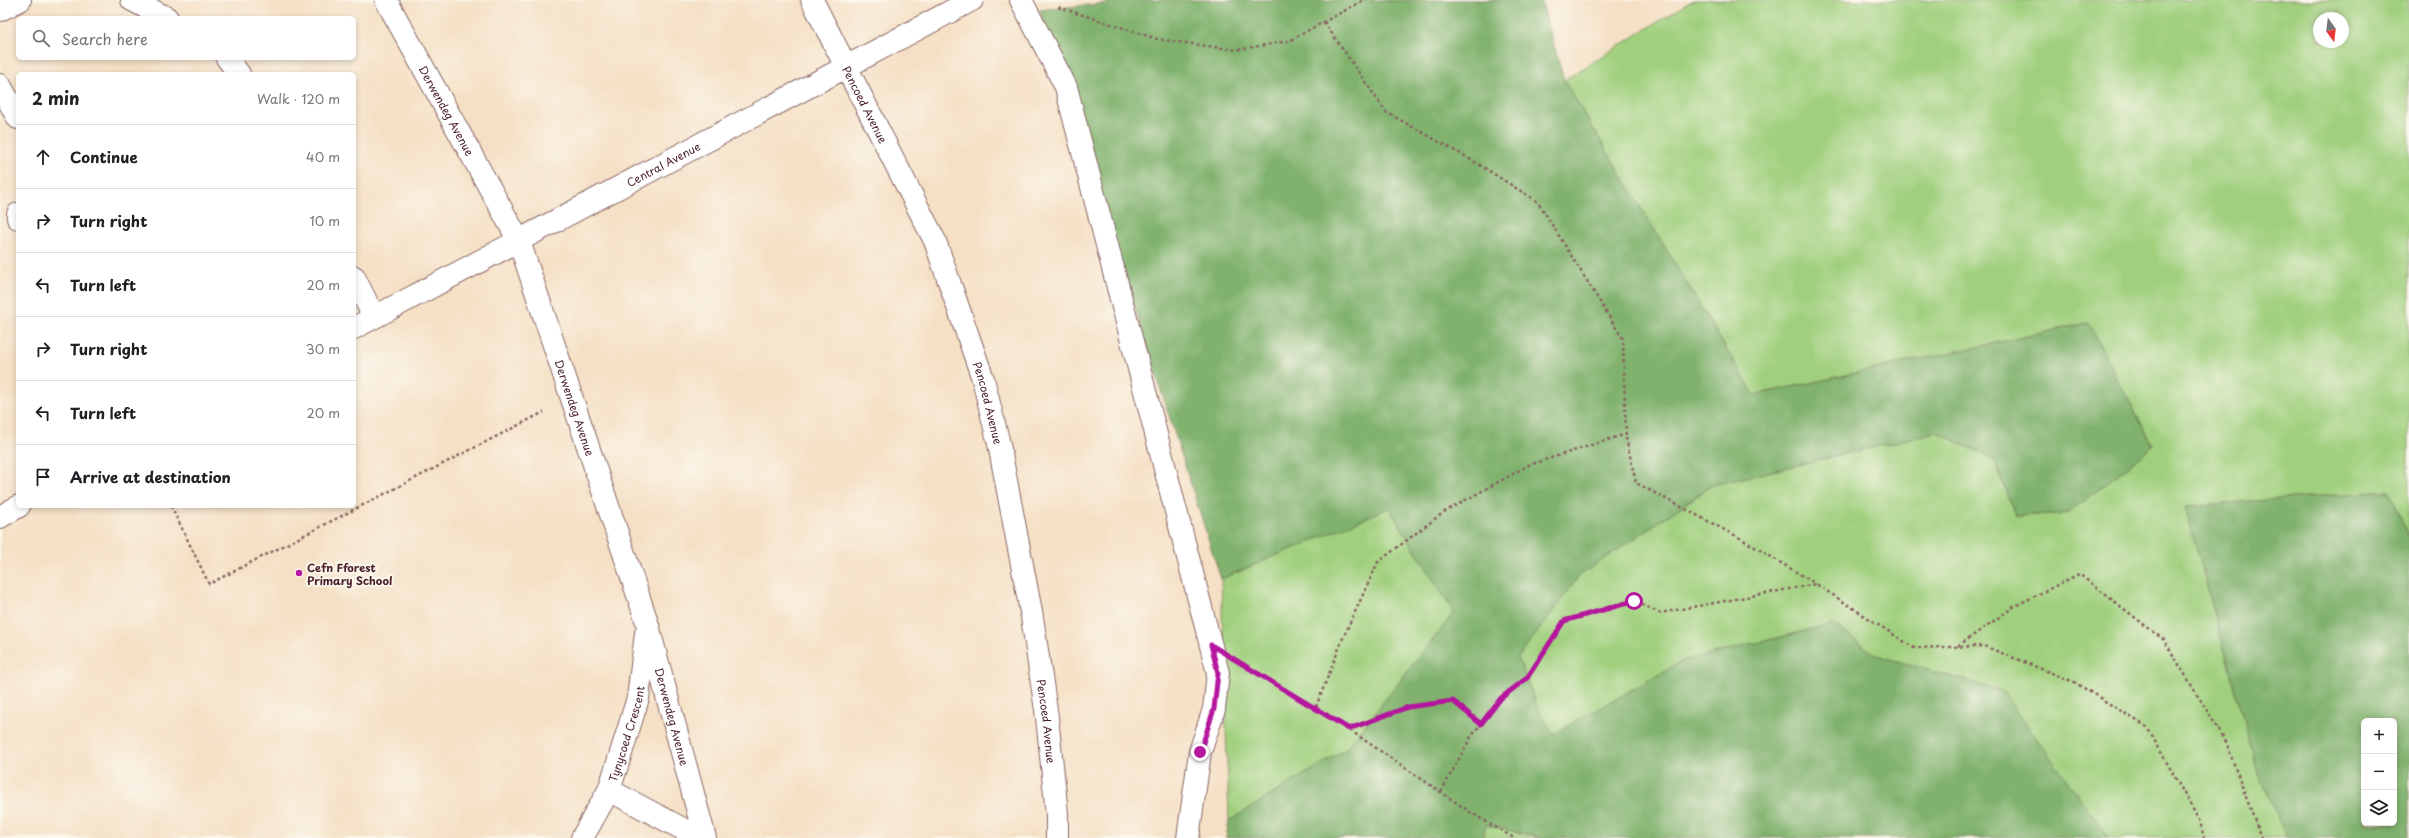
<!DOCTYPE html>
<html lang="en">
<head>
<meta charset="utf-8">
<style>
  :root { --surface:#fff; --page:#f6f6f6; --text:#202124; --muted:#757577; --line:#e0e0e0 }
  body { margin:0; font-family:"Playpen Sans",sans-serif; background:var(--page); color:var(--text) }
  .controls { position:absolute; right:12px; bottom:12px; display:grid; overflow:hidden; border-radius:6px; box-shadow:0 2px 6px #0003 }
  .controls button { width:36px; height:36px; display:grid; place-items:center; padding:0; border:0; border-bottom:1px solid var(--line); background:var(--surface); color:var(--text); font:20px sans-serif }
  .compass { position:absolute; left:2313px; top:12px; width:36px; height:36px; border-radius:50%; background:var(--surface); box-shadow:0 2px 6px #0003; rotate:166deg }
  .stop { position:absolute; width:12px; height:12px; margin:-9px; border:3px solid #b5179e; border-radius:50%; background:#fff }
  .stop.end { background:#b5179e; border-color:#fff; box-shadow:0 1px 4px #0008 }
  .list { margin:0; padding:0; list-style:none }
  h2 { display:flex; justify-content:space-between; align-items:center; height:52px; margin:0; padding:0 16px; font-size:17px }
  h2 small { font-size:13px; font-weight:400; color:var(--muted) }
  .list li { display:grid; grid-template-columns:26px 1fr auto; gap:12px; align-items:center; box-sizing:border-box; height:64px; padding:0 16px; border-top:1px solid var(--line) }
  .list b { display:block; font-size:15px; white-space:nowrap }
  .list em { font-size:13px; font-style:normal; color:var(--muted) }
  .icon { flex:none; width:22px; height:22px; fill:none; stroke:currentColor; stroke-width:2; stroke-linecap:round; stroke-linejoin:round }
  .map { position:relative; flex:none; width:2409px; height:838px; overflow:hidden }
  .search { position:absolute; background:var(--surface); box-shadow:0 2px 6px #0003; left:16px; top:16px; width:340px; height:44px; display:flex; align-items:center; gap:10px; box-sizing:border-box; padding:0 14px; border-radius:6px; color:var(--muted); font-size:15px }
  .panel { position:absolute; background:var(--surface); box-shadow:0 2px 6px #0003; left:16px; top:72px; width:340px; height:436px; border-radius:6px }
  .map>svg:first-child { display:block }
</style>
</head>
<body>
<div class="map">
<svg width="2409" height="838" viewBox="0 0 2409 838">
  <rect width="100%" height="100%" fill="#fbf7ec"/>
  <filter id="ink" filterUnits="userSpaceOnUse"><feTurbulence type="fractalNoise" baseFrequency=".025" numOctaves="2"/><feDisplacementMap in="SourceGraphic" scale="8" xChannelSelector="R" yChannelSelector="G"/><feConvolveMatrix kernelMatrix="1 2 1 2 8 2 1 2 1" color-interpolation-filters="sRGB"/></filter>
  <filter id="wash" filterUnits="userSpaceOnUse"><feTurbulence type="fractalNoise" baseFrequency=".012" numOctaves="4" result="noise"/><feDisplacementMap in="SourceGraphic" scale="16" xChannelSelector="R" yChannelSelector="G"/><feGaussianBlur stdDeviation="0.9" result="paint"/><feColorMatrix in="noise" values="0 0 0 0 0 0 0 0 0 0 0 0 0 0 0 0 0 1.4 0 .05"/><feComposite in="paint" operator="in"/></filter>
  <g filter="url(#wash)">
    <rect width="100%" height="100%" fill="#f5e0c5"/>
    <!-- green -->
    <path fill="#a0d07e" stroke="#757854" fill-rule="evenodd" d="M1693,0H2409V537L2390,491L2185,506L2256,765L2286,838H2106L2002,691L1876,655L1833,624L1681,662L1553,735L1539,712L1518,658L1579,576L1713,485L1937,432L1994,459L2016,516L2069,513L2153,446L2088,323L1754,395L1564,80ZM2319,18H2343V42H2319Z
      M1389,507L1454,613L1346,749L1229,821L1221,579Z
      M1486,825L1542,838H1482Z"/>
    <!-- forest -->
    <path fill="#80b26d" stroke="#65684c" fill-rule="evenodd" d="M1108,0H1541L1564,80L1754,395L2088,323L2153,446L2069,513L2016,516L1994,459L1937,432L1713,485L1579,576L1518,658L1539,712L1553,734L1681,662L1833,624L1876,655L2002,691L2109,838H1542L1486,825L1482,838H1226L1229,821L1346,749L1454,613L1389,508L1221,579L1040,10L1107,3Z
      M2390,491L2409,537V838H2286L2256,765L2185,506ZM2364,721H2394V823H2364Z"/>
  </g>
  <g filter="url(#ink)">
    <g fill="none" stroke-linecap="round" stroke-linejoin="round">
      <!-- minor casing -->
      <g stroke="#866361" stroke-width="24">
        <g id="minor">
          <path d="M132,0L167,18"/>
          <path id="s1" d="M386,0L519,241L647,622L705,838"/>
          <path id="s2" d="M812,0L935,241L983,379L999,444L1032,617L1047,717L1057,814V838"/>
          <path d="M1021,0L1066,87L1218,673L1214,709L1200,752L1188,838"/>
          <path d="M0,10L20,0"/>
          <path d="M227,58L239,74"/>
          <path d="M0,85L18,118"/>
          <path d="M18,214V218"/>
          <path d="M354,277L374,317"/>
          <path id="s3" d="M354,328L972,0"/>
          <path d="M0,517L19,506"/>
          <path d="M609,790L700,838"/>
          <path id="s4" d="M582,838L609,790L622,750L638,698L646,633"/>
        </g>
      </g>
      <!-- path -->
      <path stroke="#866361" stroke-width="2.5" stroke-dasharray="3 3" stroke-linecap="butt" d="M1058,7L1157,39L1236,50L1289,41L1364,0
        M1324,22L1386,112L1475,162L1538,202L1623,339L1626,438L1636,483L1740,538L1816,584
        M171,506L209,584L544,412
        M1958,646L2015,606L2079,574L2164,640L2226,742L2261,838
        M1248,667L1326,714L1473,814L1514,838
        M1316,707L1343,638L1378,562L1444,512L1529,465L1626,434
        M1349,729L1408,707L1453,701L1481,724
        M1441,792L1471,737L1501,698L1527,678L1564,621L1634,601L1660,613L1816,584L1914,648L1984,646L2074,682L2147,727L2200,822L2204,838"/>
      <!-- minor -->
      <use href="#minor" stroke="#fff" stroke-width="22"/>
    </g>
  </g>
  <g fill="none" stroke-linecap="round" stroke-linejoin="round" filter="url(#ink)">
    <!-- route -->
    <path stroke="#b5179e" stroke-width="5" d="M1200,752L1214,709L1218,673L1211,645L1349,729L1408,707L1453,701L1481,724L1501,698L1527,678L1564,621L1634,601"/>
  </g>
  <!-- markers -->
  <circle fill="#b5179e" stroke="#fbf7ec" stroke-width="1.5" cx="299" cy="573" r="4"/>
  <g text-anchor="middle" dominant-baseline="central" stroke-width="4" stroke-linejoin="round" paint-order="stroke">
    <!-- street labels -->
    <g font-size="11" fill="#4a1f2b" stroke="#fbf7ec">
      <text stroke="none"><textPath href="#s2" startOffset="117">Pencoed Avenue</textPath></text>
      <text stroke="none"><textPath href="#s1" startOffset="126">Derwendeg Avenue</textPath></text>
      <text stroke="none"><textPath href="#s3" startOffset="350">Central Avenue</textPath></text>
      <text stroke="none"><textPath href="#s2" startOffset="441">Pencoed Avenue</textPath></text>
      <text stroke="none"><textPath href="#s1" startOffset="451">Derwendeg Avenue</textPath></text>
      <text stroke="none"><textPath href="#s1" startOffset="775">Derwendeg Avenue</textPath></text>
      <text stroke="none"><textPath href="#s2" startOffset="765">Pencoed Avenue</textPath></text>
      <text stroke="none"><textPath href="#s4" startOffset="114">Tynycoed Crescent</textPath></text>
    </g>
    <!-- poi labels -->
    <g font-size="11" font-weight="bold" fill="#4a1f2b" stroke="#fbf7ec" text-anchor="start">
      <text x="307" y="567">Cefn Fforest<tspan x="307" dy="13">Primary School</tspan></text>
    </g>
  </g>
</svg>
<div class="controls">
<button>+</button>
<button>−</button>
<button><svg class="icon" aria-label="layers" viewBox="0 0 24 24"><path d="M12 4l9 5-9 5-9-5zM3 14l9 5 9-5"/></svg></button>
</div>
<svg class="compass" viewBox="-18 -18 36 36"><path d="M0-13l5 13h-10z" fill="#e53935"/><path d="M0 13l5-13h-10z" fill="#757577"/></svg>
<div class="stop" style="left:1634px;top:601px"></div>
<div class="stop end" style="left:1200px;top:752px"></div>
<div class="search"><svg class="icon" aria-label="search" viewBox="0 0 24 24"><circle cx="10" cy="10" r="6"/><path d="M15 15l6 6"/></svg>Search here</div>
<section class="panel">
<h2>2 min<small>Walk · 120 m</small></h2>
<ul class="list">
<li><svg class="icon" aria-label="ahead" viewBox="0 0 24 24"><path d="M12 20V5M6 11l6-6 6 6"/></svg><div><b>Continue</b></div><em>40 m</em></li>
<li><svg class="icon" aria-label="right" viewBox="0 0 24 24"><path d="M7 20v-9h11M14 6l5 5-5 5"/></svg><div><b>Turn right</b></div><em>10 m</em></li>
<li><svg class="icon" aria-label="left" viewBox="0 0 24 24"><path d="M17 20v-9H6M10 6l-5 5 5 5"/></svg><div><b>Turn left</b></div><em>20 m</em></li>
<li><svg class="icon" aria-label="right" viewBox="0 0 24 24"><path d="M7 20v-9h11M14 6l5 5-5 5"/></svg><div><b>Turn right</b></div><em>30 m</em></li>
<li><svg class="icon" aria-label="left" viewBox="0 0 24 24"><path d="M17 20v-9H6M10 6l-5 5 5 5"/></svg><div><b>Turn left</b></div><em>20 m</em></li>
<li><svg class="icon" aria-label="arrive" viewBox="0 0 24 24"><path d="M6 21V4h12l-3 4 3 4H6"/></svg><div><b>Arrive at destination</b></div></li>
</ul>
</section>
</div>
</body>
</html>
